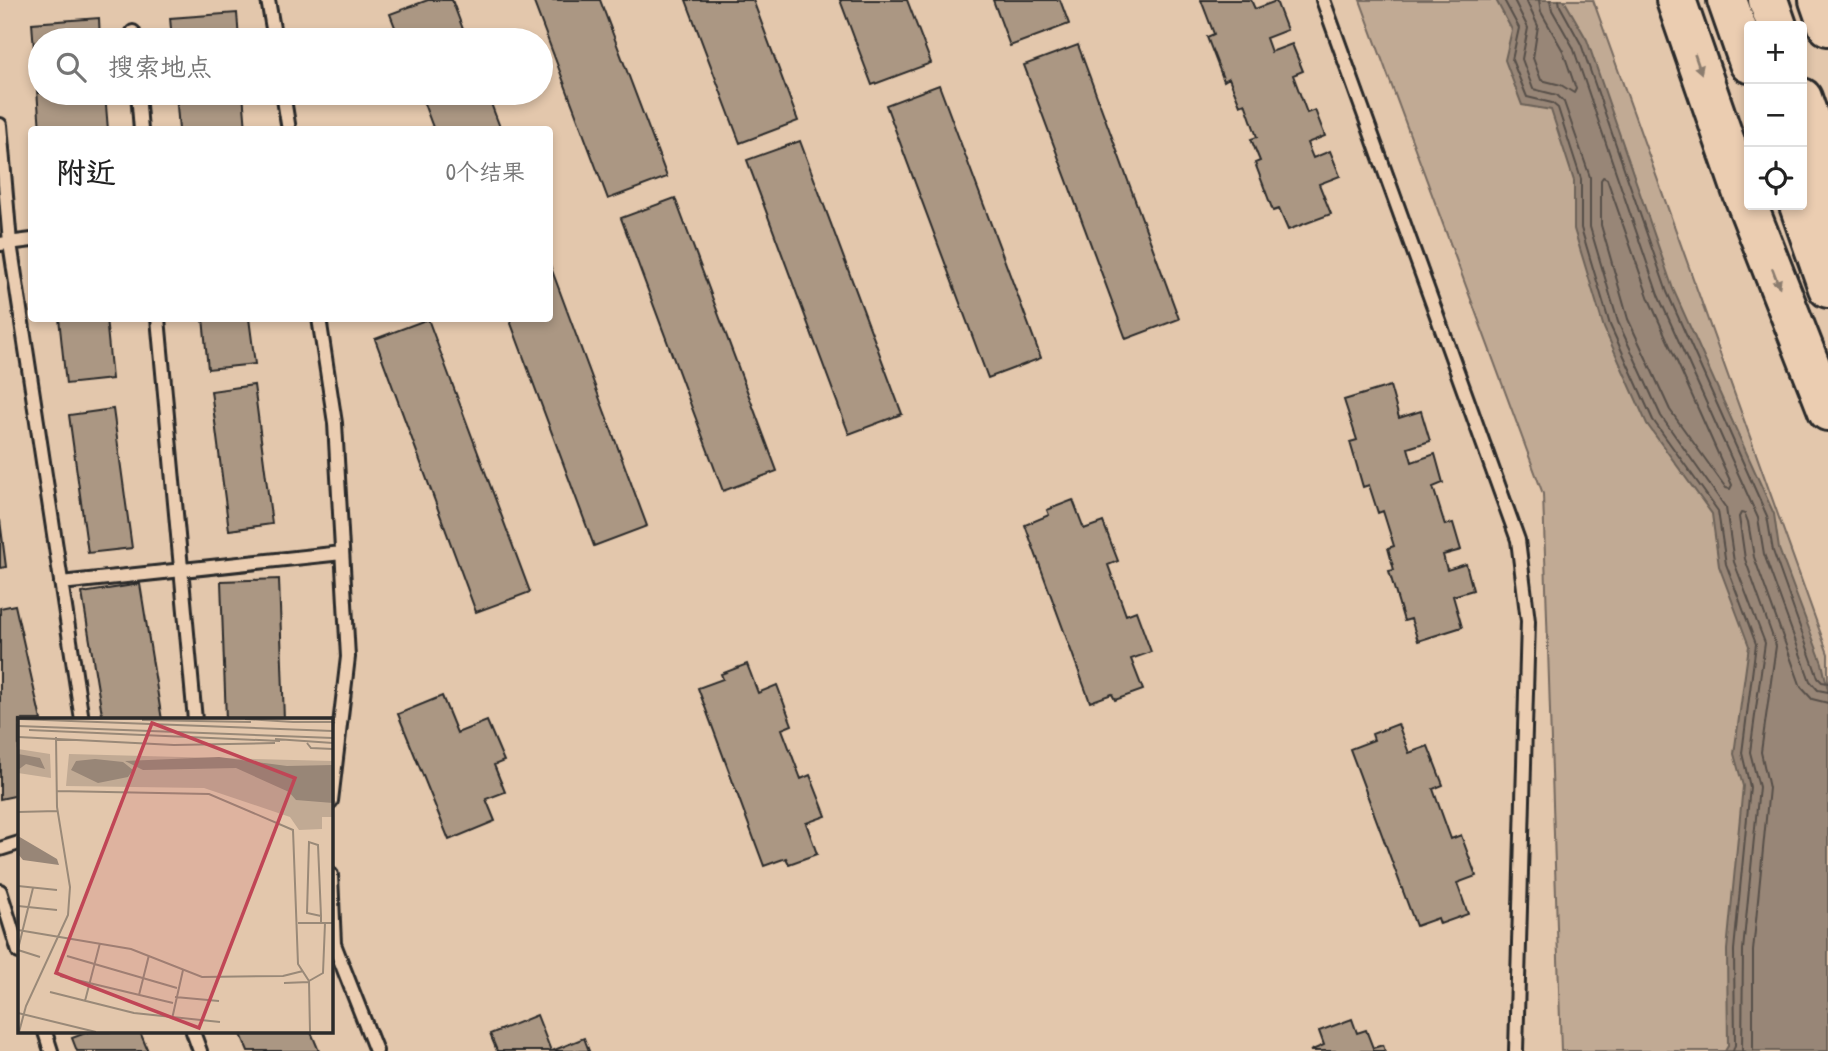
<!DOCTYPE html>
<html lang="zh">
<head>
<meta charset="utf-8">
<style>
  :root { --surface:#fff; --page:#f2f2f2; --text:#222; --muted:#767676; --line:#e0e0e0 }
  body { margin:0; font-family:"Patrick Hand","LXGW WenKai TC",sans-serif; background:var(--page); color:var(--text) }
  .controls { position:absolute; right:21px; top:21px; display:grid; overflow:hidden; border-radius:7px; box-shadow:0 4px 10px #0003 }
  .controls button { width:63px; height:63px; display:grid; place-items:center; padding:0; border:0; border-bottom:2px solid var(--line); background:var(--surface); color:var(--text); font:35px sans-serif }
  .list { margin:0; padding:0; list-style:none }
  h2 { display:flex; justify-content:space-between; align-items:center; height:91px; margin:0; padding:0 28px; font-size:30px }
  h2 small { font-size:23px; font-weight:400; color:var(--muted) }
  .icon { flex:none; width:38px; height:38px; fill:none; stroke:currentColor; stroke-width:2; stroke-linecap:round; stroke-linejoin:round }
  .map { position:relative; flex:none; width:1828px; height:1051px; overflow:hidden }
  .search { position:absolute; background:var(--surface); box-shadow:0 4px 10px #0003; left:28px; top:28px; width:525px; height:77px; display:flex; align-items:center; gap:18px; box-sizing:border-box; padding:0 24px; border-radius:38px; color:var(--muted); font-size:26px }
  .panel { position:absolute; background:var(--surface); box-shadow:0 4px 10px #0003; left:28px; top:126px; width:525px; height:196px; border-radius:7px }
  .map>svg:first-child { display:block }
</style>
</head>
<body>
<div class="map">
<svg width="1828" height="1051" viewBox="0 0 1828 1051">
  <rect width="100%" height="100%" fill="#e3c7ac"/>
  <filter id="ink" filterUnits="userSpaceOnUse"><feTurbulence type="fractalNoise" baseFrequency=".0143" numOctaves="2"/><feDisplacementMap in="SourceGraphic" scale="14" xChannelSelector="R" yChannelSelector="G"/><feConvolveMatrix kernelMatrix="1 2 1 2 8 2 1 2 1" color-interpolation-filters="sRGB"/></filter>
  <g filter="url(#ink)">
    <!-- green -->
    <path fill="#c1aa94" stroke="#766a60" stroke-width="2" d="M1360,0H1593L1828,654V1051H1561L1543,494Z"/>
    <!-- water -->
    <path fill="#988677" stroke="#6c6259" stroke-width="2" d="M1496,0H1564L1587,40L1673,289L1774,514L1779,549L1822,663L1828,690V1051H1725L1728,1046L1727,950L1743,786L1734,754L1749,646L1719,566L1712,514L1647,424L1604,328L1574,229V181L1551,110L1522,105L1505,60L1512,30Z"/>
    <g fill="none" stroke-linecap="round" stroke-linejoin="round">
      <!-- shore -->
      <path stroke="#574f49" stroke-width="2" d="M1504,0L1519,28L1512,60L1527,97L1552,103L1558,108L1581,179V228L1610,325L1653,420L1718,511L1726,564L1756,644L1742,753L1750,787L1734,950L1735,1045L1733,1051
        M1514,0L1528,28L1522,59L1533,89L1557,95L1564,102L1590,177V227L1618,322L1661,416L1726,508L1734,562L1765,643L1750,752L1759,787L1743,950L1742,1051
        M1526,0L1538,26L1533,58L1541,80L1561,85L1574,93L1576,89L1563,51L1541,12L1539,0
        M1550,0L1552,10L1573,47L1658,295L1758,518L1764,554L1810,681L1818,690L1828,692
        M1559,0L1560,6L1581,44L1667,292L1767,516L1773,551L1818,678L1822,682L1828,683
        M1603,177L1607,179L1649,299L1732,485L1730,489L1726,488L1670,410L1628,319L1601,225V180Z
        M1753,1051V951L1769,788L1761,752L1776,646L1745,559L1739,517L1741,513L1745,514L1748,522L1754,557L1801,687L1812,699L1828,703"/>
    </g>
    <!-- building -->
    <path fill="#ab9783" stroke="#2b2b2b" stroke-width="2" d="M428,0H452L467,40H400L390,14Z
      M533,0H600L667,177L608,199Z
      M686,0H753L798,121L740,143Z
      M840,0H907L931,63L872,85Z
      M993,0H1060L1069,24L1010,46Z
      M1201,0H1251L1255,9L1276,1L1287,30L1266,38L1271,52L1292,44L1303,71L1293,75L1307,113L1315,110L1325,136L1307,143L1313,158L1330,151L1340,176L1319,184L1331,214L1288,230L1279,209L1273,211L1255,163L1260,161L1251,139L1257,137L1245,103L1240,105L1229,78L1224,81L1207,37L1214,34Z
      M237,13L239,40H172L170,18Z
      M99,18L100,40H40V93H105L108,130H40L32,23Z
      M1078,45L1179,319L1126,339L1024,65Z
      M939,85L1041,358L988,378L886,105Z
      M176,93H243L246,130H179Z
      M420,93H487L501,130H434Z
      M800,141L902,414L849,434L747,160Z
      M675,198L777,471L723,491L621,218Z
      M550,265L647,526L594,546L509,318H550Z
      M59,318H106L112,379L66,384Z
      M203,318H249L255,364L208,369Z
      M428,319L530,592L476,612L375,339Z
      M254,385L272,524L229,530L211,391Z
      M1390,386L1399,418L1421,411L1430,441L1408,448L1412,462L1435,454L1443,483L1433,487L1445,525L1453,523L1461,550L1443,555L1447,570L1466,564L1473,590L1453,596L1462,627L1418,641L1411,619L1404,621L1389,571L1394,570L1388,548L1394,546L1383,511L1378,513L1369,485L1363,487L1350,442L1357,440L1344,400Z
      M113,409L132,548L88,553L69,415Z
      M1073,500L1084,529L1103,522L1118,561L1108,565L1126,615L1136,611L1151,652L1131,659L1143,690L1115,700L1112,694L1090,702L1025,525L1049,515L1047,510Z
      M0,520L6,567L0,568Z
      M279,579L284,720H226L221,581Z
      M140,584L162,720H103L82,593Z
      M15,605L41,720H19V795L0,799V608Z
      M747,664L758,693L777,685L792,725L782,729L801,779L810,775L826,816L806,823L817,854L789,864L786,858L764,866L698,688L723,679L721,674Z
      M442,696L457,733L487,721L504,761L494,765L505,792L486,799L495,821L449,840L398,714Z
      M1398,724L1409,753L1428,746L1443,785L1433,789L1451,839L1461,835L1476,876L1457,883L1468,914L1440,924L1438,918L1416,926L1350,749L1374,740L1372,734Z
      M537,1015L551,1051H497L490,1034Z
      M1352,1019L1357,1033L1366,1030L1373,1048L1383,1045L1385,1051H1310L1324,1045L1319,1031Z
      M88,1032H140L148,1051H77L72,1038Z
      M240,1032H311L319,1051H248Z
      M584,1038L589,1051H552Z"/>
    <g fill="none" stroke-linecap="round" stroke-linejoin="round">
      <!-- lane casing -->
      <g stroke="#2b2b2b" stroke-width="18">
        <path id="lane" d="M268,0L275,40
          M1323,0L1518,540L1528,621L1516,1051
          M133,32V40
          M138,93L141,130
          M283,93L289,130
          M0,125L10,243L82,720
          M0,244L32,240
          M158,318L195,720
          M319,318L335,423L348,657L331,801
          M61,583L342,553
          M0,849L19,843
          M331,875L334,944L376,1051
          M0,891L19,952
          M45,1032L51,1051
          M193,1032L200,1051"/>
      </g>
      <!-- primary casing -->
      <g stroke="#2b2b2b" stroke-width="44">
        <path id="primary" d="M1676,0L1743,194L1828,411
          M1802,158L1828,234"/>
      </g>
      <!-- highway casing -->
      <g stroke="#2b2b2b" stroke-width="44">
        <path id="highway" d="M1727,0L1749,63
          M1768,0L1777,26
          M1819,0L1828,26
          M1802,98L1828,173
          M1799,205L1828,288"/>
      </g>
      <!-- lane -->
      <use href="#lane" stroke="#ebcdb1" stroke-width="12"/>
      <!-- primary -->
      <use href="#primary" stroke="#ebcdb1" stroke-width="38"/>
      <!-- highway -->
      <use href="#highway" stroke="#ebcdb1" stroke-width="38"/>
    </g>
    <!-- one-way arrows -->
    <defs><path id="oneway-solid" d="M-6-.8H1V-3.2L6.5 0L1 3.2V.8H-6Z" transform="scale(1.75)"/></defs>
    <g fill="#8b7c6e">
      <use href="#oneway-solid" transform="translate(1698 64) rotate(71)"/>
      <use href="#oneway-solid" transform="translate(1776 278) rotate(69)"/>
    </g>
  </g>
  <!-- overview -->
  <g transform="translate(18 718)">
    <rect width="315" height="315" fill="#e3c7ac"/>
    <path d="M0,31L32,36L33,60L0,55ZM51,36L315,43V99H304V111L281,112L272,99L186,70L48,68Z" fill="#c1aa94"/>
    <path d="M0,36L22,40L27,51L8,46L0,52ZM201,39L269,48L315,47V85L278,82L271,74L218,50L125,52L107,43ZM77,41L105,44L115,52L110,59L80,65L53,52L58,43ZM0,118L39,141L41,147L5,142L0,136Z" fill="#988677"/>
    <path fill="none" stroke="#998978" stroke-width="2" d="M0,1L315,13M227,1L275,4M124,2L233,4M271,4H315M0,8L315,20M11,12L262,23M0,19L156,27L257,25M257,21L315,25M289,25L293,30L315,31M39,73L191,76L275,112L280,246L291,263L292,314M0,94L39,93M0,168L39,172M0,188L39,192M303,198L289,195L291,124L300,127L303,198V205M280,205H315M0,212L113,231L184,259L265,258L285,253M0,231L15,170M0,232L22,239M49,238L159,270M42,258L155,285M291,263L305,255L307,205M266,265L291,264M32,274L116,295L202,304M121,277L131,237M157,279L201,283M67,283L82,225M0,295L78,314M154,301L165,252M1,314L8,288L50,197L52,169L39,89L38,19"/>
    <path fill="#c04656" fill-opacity="0.15" stroke="#c04656" stroke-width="3.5" d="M134,5L277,60L181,310L38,255Z"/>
    <rect width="315" height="315" fill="none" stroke="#2b2b2b" stroke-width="3.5"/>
  </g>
</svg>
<div class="controls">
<button>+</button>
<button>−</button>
<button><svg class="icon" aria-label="locate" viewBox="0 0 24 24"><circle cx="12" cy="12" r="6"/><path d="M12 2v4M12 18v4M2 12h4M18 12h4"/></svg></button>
</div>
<div class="search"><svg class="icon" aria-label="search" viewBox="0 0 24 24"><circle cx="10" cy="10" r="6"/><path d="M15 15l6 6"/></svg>搜索地点</div>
<section class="panel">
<h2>附近<small>0个结果</small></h2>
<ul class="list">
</ul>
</section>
</div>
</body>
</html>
